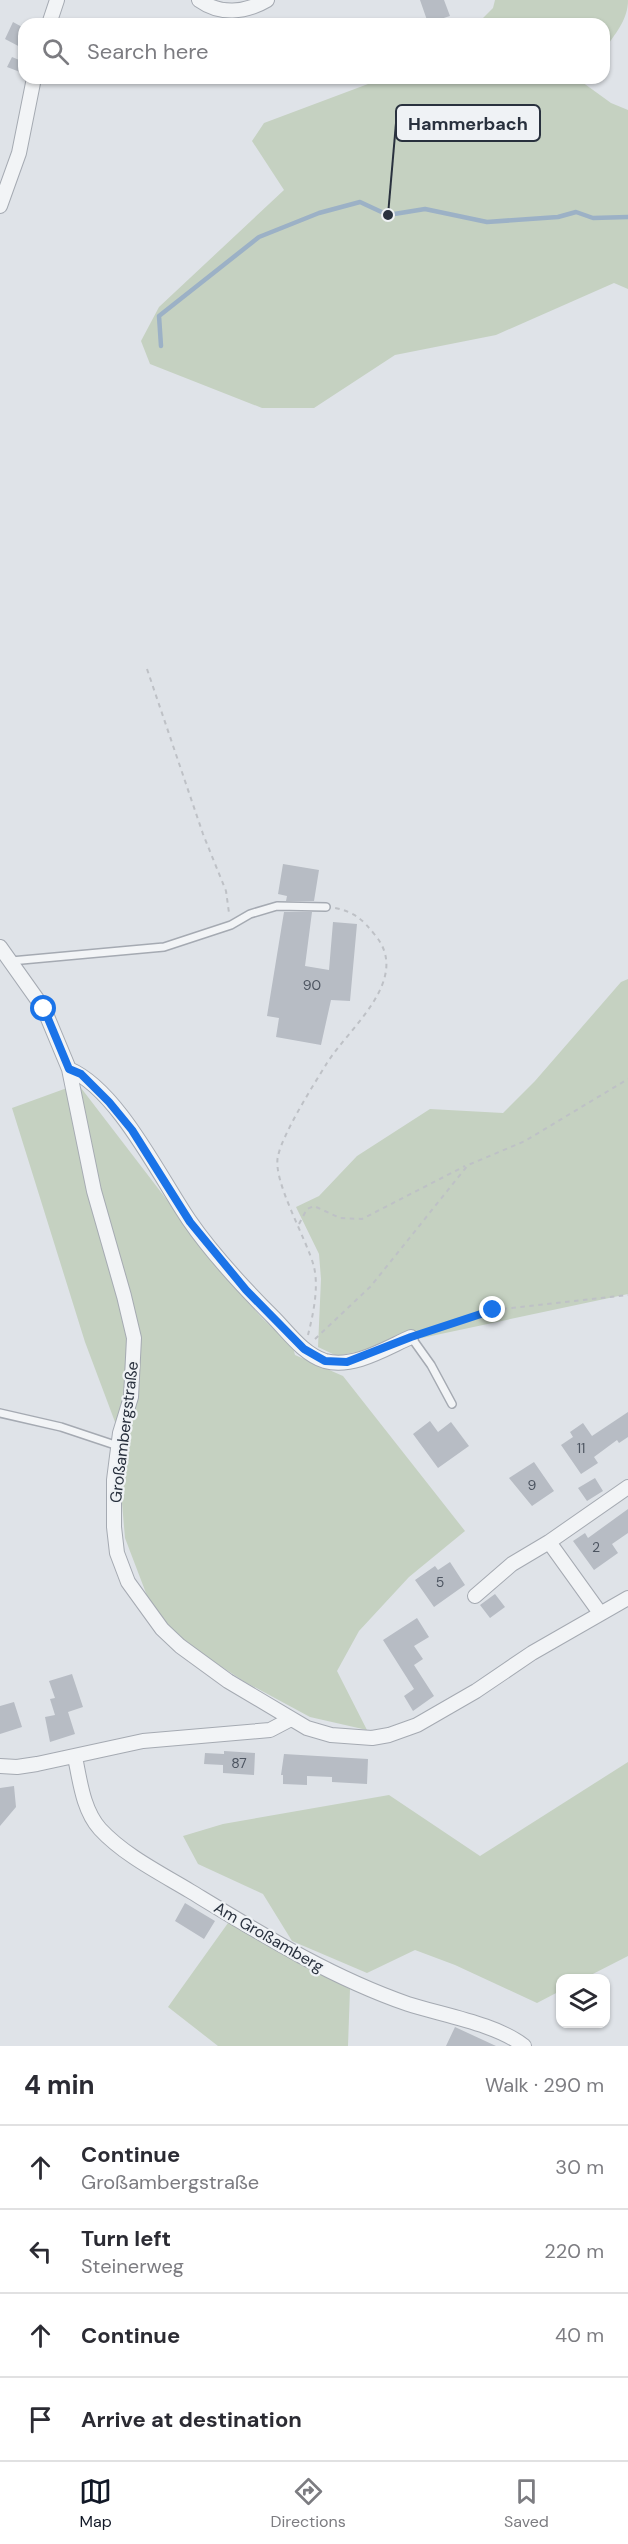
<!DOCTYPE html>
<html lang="en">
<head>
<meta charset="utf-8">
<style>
  :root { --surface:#fff; --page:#f2f2f3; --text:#2b2b33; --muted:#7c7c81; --line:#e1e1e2; --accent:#111827 }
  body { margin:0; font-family:"DM Sans",sans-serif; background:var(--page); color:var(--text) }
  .controls { position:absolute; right:18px; bottom:18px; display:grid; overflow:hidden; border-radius:12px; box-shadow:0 2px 4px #0004 }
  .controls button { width:54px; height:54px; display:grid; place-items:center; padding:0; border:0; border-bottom:2px solid var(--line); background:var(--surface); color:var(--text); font:30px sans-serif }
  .stop { position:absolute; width:18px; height:18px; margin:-14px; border:4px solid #1a73e8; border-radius:50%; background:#fff }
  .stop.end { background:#1a73e8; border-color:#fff; box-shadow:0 2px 6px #0008 }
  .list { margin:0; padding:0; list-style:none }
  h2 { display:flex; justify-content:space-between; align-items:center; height:78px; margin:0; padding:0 24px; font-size:26px }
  h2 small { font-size:20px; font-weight:400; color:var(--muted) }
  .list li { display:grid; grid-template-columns:39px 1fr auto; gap:18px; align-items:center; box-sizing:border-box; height:84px; padding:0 24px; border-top:2px solid var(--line) }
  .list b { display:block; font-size:22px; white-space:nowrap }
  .list p { margin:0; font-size:20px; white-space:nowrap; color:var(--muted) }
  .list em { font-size:20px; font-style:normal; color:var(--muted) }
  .icon { flex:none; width:33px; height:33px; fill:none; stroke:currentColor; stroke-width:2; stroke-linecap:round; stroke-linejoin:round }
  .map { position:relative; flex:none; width:628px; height:2046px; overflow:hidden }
  .search { position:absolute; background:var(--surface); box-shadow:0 2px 4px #0004; left:18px; right:18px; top:18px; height:66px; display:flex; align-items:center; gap:15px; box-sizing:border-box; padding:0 21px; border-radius:18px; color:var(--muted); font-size:22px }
  .sheet { height:414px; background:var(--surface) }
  nav { display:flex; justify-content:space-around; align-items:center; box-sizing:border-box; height:84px; border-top:2px solid var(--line); background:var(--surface); font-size:16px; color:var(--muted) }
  nav a { display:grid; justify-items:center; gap:3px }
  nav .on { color:var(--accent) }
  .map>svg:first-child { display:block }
</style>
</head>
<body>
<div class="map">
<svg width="628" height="2046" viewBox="0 0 628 2046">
  <rect width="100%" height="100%" fill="#dfe3e8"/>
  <!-- green -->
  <path fill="#c5d1c1" d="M495,0H628C628,20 615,34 604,50V24H477L493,8Z
    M384,78H584L582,82L611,103L628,110V289L614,283L496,335L395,355L314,408H262L150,364L141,341L159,307L284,190L252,141L264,123Z
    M628,979V1294L337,1356L318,1347L321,1279L319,1254L296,1207L319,1196L357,1156L430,1109L503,1113L535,1081L621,982Z
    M78,1084L233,1286L263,1319L293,1347L295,1355L343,1376L465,1531L409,1577L359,1631L337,1671L367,1730L310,1717L245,1682L199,1652L170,1628L149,1601L125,1538L122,1503L127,1454L85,1342L12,1108Z
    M628,1762V1956L585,1978H560V1991L537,2003L455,1965L415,1950L367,1973L292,1941L263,1894L198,1864L183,1836L223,1824L389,1795L480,1856Z
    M228,1923L350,1989L348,2046H218L168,2007Z"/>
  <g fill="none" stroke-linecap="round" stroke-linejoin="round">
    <!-- stream -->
    <path stroke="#9cb1c6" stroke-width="4.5" d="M161,346L159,316L259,237L319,213L360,202L388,215L425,209L487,222L558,217L576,212L593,218L628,217"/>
  </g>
  <!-- building -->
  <path fill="#b7bcc4" d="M420,0H444L450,16L428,23Z
    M13,22L24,28V49L5,39Z
    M12,57L24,62L20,72L7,67Z
    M283,864L319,870L314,901H286L287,896L278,894Z
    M284,912H312L305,966L329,970L333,922L357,924L350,1001L331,1000L321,1045L276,1037L279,1018L267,1016Z
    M628,1412V1437L619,1443L617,1440L594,1457L598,1463L581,1474L561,1445L573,1437L570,1432L583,1423L592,1436Z
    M430,1421L438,1432L451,1422L469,1446L438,1468L413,1434Z
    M534,1462L554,1491L532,1506L509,1478Z
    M595,1478L603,1491L587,1501L578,1488Z
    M628,1509V1533L612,1544L618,1553L594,1570L573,1541L585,1533L588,1538Z
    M450,1562L465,1585L434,1607L415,1580L435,1566L438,1570Z
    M495,1594L505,1607L490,1618L480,1605Z
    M417,1618L429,1637L414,1646L423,1659L414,1665L434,1696L413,1711L404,1696L414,1689L383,1640Z
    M72,1674L83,1707L68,1712L75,1734L50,1742L45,1717L55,1715L50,1699L55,1698L49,1681Z
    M14,1702L22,1727L0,1734V1706Z
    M224,1751L255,1753L254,1775L223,1773V1765L204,1764L205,1753L224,1754Z
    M284,1754L368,1759L367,1784L332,1782V1777L307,1776V1785L283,1784V1775H281Z
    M14,1786L16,1807L0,1826V1788Z
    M185,1903L215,1921L204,1939L175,1921Z
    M455,2027L496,2046H446Z"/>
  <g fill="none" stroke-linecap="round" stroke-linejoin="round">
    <!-- lane casing -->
    <g stroke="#a5aab2" stroke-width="10">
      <path id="lane" d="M11,961L164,947L231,925L250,914L277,906L326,907
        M411,1337L431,1365L452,1404
        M0,1413L61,1427L118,1446"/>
    </g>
    <!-- street casing -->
    <g stroke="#a5aab2" stroke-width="16">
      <path id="street" d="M199,0C220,15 245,13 267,0
        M49,24L57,0
        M0,206L19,153L34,78
        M0,947L44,1009L69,1069L94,1191L124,1296L134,1338L131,1397L120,1433L114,1480V1527L117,1553L128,1582L162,1629L180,1646L228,1681L307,1728L331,1735L372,1738L389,1735L417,1725L476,1691L532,1653L628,1598
        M69,1069C118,1090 159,1176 189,1220C213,1255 243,1287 273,1317C288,1332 303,1354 325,1361C353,1369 386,1348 411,1337
        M549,1542L600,1613
        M475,1596L512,1564L549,1542L628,1487
        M75,1757C80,1781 83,1810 100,1829C124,1855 160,1873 190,1891C261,1934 330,1977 408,2004C442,2015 497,2024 524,2046
        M0,1766L17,1767L37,1764L143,1741L270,1730L291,1719"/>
    </g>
    <!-- path -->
    <path stroke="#bec1c6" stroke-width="2" stroke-dasharray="4.5 4.5" stroke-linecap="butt" d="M147,669L203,834L226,891L229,913
      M299,1224L307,1209L314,1206L340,1218L362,1219L465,1166
      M425,1332L493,1310L628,1295
      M308,1335C313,1315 319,1288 314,1267C307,1239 272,1181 278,1156C283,1133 314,1084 327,1063C349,1028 412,979 375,935C363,920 355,912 335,908
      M315,1339L371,1286L468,1165L525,1141L628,1079"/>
    <!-- lane -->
    <use href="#lane" stroke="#f2f4f6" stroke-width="7"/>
    <!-- street -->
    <use href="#street" stroke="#f2f4f6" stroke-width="14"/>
  </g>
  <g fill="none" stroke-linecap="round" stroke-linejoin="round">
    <!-- route -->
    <path stroke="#1a73e8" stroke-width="8" d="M44,1009L69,1069L81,1074L109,1102L132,1130L190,1222L246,1290L304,1349L325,1361L347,1362L411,1337L493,1310"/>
  </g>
  <g text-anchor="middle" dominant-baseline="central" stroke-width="4.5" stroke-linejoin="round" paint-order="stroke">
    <!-- number labels -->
    <g font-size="14" fill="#4c5460">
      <text x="312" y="985">90</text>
      <text x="581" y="1448">11</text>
      <text x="532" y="1485">9</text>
      <text x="596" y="1547">2</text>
      <text x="440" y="1582">5</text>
      <text x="239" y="1763">87</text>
    </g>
    <!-- street labels -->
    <g font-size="16" fill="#29313e" stroke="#eff2f5">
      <text transform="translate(124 1432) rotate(-83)">Großambergstraße</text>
      <text transform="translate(269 1937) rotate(30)">Am Großamberg</text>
    </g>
  </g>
  <!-- callouts -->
  <path fill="none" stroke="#29313e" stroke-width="2" d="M388 215L396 123"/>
  <circle fill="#29313e" stroke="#eff2f5" stroke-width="2" cx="388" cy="215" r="6"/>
  <rect fill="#eff2f5" stroke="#29313e" stroke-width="2" x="396" y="105" width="144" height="36" rx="6"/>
  <g font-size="18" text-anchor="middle" font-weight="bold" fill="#29313e">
    <text x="468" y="130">Hammerbach</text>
  </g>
</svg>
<div class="controls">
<button><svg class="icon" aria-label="layers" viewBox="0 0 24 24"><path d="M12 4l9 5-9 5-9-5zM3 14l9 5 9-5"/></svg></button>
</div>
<div class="stop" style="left:44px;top:1009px"></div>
<div class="stop end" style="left:493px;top:1310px"></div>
<div class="search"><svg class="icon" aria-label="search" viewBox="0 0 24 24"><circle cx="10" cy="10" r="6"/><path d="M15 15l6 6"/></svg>Search here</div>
</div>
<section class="sheet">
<h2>4 min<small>Walk · 290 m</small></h2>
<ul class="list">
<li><svg class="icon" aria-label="ahead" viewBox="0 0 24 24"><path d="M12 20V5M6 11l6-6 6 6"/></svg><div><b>Continue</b><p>Großambergstraße</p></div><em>30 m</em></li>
<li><svg class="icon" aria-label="left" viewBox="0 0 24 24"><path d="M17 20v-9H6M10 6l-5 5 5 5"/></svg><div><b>Turn left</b><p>Steinerweg</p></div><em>220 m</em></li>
<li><svg class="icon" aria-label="ahead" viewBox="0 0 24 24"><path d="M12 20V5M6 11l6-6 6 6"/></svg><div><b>Continue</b></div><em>40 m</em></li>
<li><svg class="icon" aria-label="arrive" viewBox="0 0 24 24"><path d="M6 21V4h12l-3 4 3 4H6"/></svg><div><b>Arrive at destination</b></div></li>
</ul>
</section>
<nav>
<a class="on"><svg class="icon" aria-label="map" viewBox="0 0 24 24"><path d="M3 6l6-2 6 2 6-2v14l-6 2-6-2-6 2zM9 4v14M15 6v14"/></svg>Map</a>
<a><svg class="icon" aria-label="directions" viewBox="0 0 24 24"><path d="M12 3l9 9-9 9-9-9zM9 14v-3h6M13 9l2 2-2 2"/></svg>Directions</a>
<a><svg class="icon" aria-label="saved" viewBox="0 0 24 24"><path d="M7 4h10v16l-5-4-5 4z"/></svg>Saved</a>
</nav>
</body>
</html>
